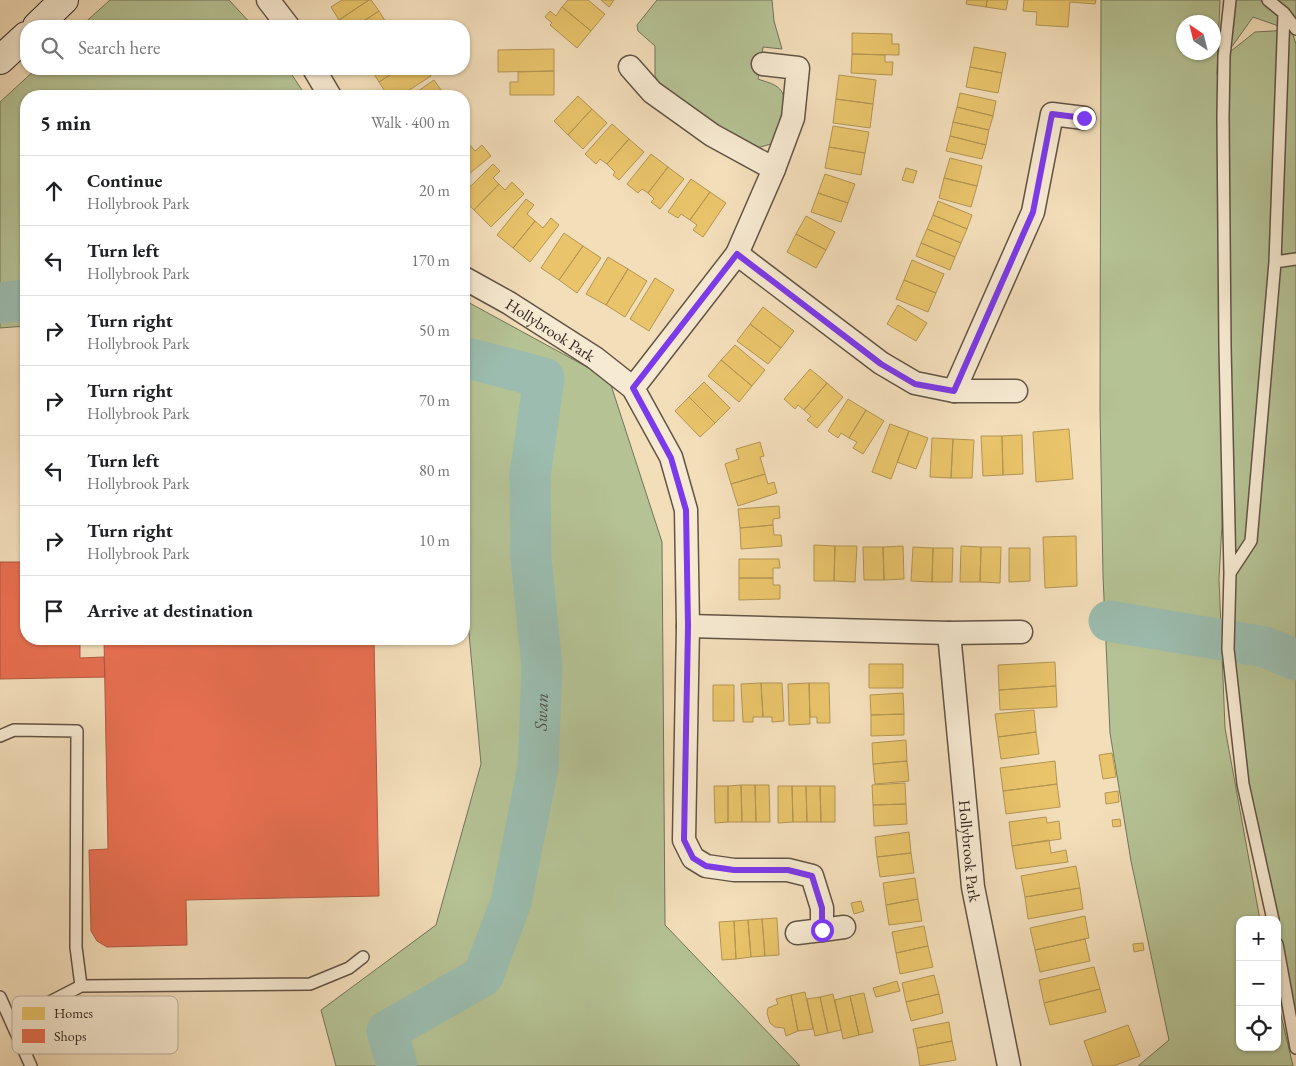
<!DOCTYPE html>
<html lang="en">
<head>
<meta charset="utf-8">
<style>
  :root { --surface:#fff; --page:#f2f2f2; --text:#202124; --muted:#757577; --line:#e0e0e0 }
  body { margin:0; font-family:"EB Garamond",serif; background:var(--page); color:var(--text) }
  .controls { position:absolute; right:15px; bottom:15px; display:grid; overflow:hidden; border-radius:10px; box-shadow:0 1px 4px #0004 }
  .controls button { width:45px; height:45px; display:grid; place-items:center; padding:0; border:0; border-bottom:1px solid var(--line); background:var(--surface); color:var(--text); font:25px sans-serif }
  .compass { position:absolute; left:1176px; top:15px; width:45px; height:45px; border-radius:50%; background:var(--surface); box-shadow:0 1px 4px #0004; rotate:325deg }
  .stop { position:absolute; width:15px; height:15px; margin:-11px; border:4px solid #7c3aed; border-radius:50%; background:#fff }
  .stop.end { background:#7c3aed; border-color:#fff; box-shadow:0 1px 5px #0008 }
  .list { margin:0; padding:0; list-style:none }
  h2 { display:flex; justify-content:space-between; align-items:center; height:65px; margin:0; padding:0 20px; font-size:21px }
  h2 small { font-size:16px; font-weight:400; color:var(--muted) }
  .list li { display:grid; grid-template-columns:32px 1fr auto; gap:15px; align-items:center; box-sizing:border-box; height:70px; padding:0 20px; border-top:1px solid var(--line) }
  .list b { display:block; font-size:19px; white-space:nowrap }
  .list p { margin:0; font-size:16px; white-space:nowrap; color:var(--muted) }
  .list em { font-size:16px; font-style:normal; color:var(--muted) }
  .icon { flex:none; width:28px; height:28px; fill:none; stroke:currentColor; stroke-width:2; stroke-linecap:round; stroke-linejoin:round }
  .map { position:relative; flex:none; width:1296px; height:1066px; overflow:hidden }
  .search { position:absolute; background:var(--surface); box-shadow:0 1px 4px #0004; left:20px; top:20px; width:450px; height:55px; display:flex; align-items:center; gap:12px; box-sizing:border-box; padding:0 18px; border-radius:20px; color:var(--muted); font-size:19px }
  .panel { position:absolute; background:var(--surface); box-shadow:0 1px 4px #0004; left:20px; top:90px; width:450px; height:555px; border-radius:20px }
  .map>svg:first-child { display:block }
</style>
</head>
<body>
<div class="map">
<svg width="1296" height="1066" viewBox="0 0 1296 1066">
  <rect width="100%" height="100%" fill="#f3deba"/>
  <filter id="stains"><feTurbulence type="fractalNoise" baseFrequency=".004" numOctaves="4"/><feColorMatrix values="0 0 0 0 .2 0 0 0 0 .09 0 0 0 0 .02 0 0 0 .5 -.17"/></filter>
  <radialGradient id="worn" r=".72"><stop offset=".6" stop-color="#630" stop-opacity="0"/><stop offset="1" stop-color="#630" stop-opacity=".3"/></radialGradient>
  <!-- green -->
  <path fill="#b5c294" stroke="#73745a" fill-rule="evenodd" d="M110,0H229L253,26H81Z
    M657,0H772L774,21L782,49L763,47L758,79C772,84 783,85 785,102L774,140L771,144L757,148L723,130L659,83L655,76V46L638,31L637,25Z
    M1101,0H1220L1217,74L1220,87L1222,524L1219,579L1225,728L1260,920H1240V1047H1277V998L1293,1066H1138L1169,1040L1131,861L1110,733L1103,576L1100,409ZM1184,22H1214V52H1184Z
    M1231,0H1296V34L1292,32L1296,44V1048L1277,944V920H1273L1243,784L1228,649L1230,573L1225,347L1223,117L1224,56ZM1253,17L1290,30L1255,32L1226,55Z
    M36,69H288L306,96H26V326L0,328V102Z
    M464,300L609,379L662,542L665,925L800,1066H336L321,1010L436,925L481,764L464,579Z"/>
  <!-- homes -->
  <path fill="#e9c46a" stroke="#b29554" d="M342,0H369L339,20L331,7Z
    M369,0H371L379,11L356,26H343L339,20Z
    M568,0H588L605,14L591,31L562,7Z
    M601,0H614L609,7Z
    M967,0H987L986,7L966,4Z
    M987,0H1008L1006,10L986,7Z
    M1024,0H1096L1095,4L1070,2L1068,27L1036,25L1037,12L1023,11Z
    M562,7L591,31L577,48L550,25L552,23L545,17L550,11L556,16Z
    M379,11L387,24L383,26H356Z
    M852,33L892,34V44H899V55L852,54Z
    M974,47L1006,53L1002,73L970,67Z
    M554,49V71L498,72V50Z
    M852,54L885,55V62H893L892,75L851,73Z
    M970,67L1002,73L998,93L966,87Z
    M371,69H399L379,82Z
    M399,69H427L431,76L400,96H388L379,82Z
    M554,71V95H510V82H518V72Z
    M839,75L876,80L873,104L836,99Z
    M434,80L441,90L432,96H411Z
    M960,93L996,101L993,116L957,107Z
    M578,96L592,109L568,135L554,121Z
    M836,99L873,104L870,128L833,123Z
    M957,107L993,116L989,130L953,122Z
    M592,109L607,123L583,149L568,135Z
    M953,122L989,130L986,145L950,136Z
    M464,124L469,131L464,135Z
    M612,124L629,139L607,164L600,159L596,164L585,154Z
    M833,126L869,132L865,153L829,147Z
    M950,136L986,145L982,159L946,151Z
    M464,137L469,144L464,148Z
    M629,139L644,152L619,180L613,175L615,172L607,164Z
    M469,144L475,151L482,145L491,156L464,178V148Z
    M829,147L865,153L861,175L825,168Z
    M651,154L668,167L648,193L642,189L638,193L627,184Z
    M950,158L982,166L977,186L944,178Z
    M493,164L500,171L493,178L499,184L474,210L464,200V193Z
    M668,167L684,179L660,209L651,202L654,199L648,193Z
    M906,168L917,171L913,183L902,180Z
    M825,174L855,184L848,203L818,193Z
    M944,178L977,186L971,207L939,198Z
    M691,179L710,192L690,220L681,214L678,218L668,212Z
    M512,182L524,194L491,227L474,210L499,184L505,190Z
    M710,192L726,203L703,237L693,230L697,225L690,220Z
    M818,193L848,203L841,222L811,212Z
    M526,199L534,205L527,214L535,221L513,248L497,235Z
    M938,201L972,215L967,229L933,215Z
    M933,215L967,229L961,243L927,229Z
    M806,216L835,232L826,250L796,234Z
    M551,218L559,225L530,262L513,248L535,221L543,228Z
    M927,229L961,243L955,257L921,243Z
    M564,233L583,246L559,280L541,268Z
    M796,234L826,250L816,268L787,252Z
    M921,243L955,257L950,270L916,256Z
    M583,246L601,258L577,293L559,280Z
    M608,257L628,269L606,305L586,294Z
    M912,260L944,274L936,293L904,280Z
    M628,269L647,281L625,317L606,305Z
    M655,278L674,290L649,331L630,319Z
    M904,280L936,293L928,312L896,299Z
    M898,305L927,323L916,341L887,324Z
    M763,307L794,331L781,348L750,324Z
    M750,324L781,348L768,364L737,341Z
    M735,345L765,370L752,386L721,360Z
    M721,360L752,386L739,402L708,376Z
    M810,369L827,383L804,410L798,405L795,409L784,399Z
    M704,382L730,408L715,423L689,397Z
    M827,383L843,397L817,428L807,420L811,416L804,410Z
    M689,397L715,423L700,437L675,411Z
    M848,399L866,410L849,438L841,433L838,438L828,431Z
    M866,410L884,421L863,454L853,448L857,442L849,438Z
    M890,424L909,431L891,479L872,472Z
    M1069,429L1073,479L1036,482L1033,432Z
    M909,431L928,438L916,469L897,462Z
    M1022,435L1023,474L1003,475L1002,436Z
    M981,436H1002L1003,475L983,476Z
    M932,438L953,439L951,478L930,477Z
    M953,439L974,440L972,478H951Z
    M760,442L764,456L760,457L765,474L731,484L725,464L739,459L736,449Z
    M765,474L768,484L774,482L777,493L738,506L731,484Z
    M779,506L780,518L773,519V525L740,528L738,509Z
    M773,525L774,535H781L782,546L741,549L740,528Z
    M1076,536L1077,586L1045,588L1043,537Z
    M814,545L835,546L834,581H814Z
    M835,546H857L855,582L834,581Z
    M903,546L904,579L884,580L883,547Z
    M961,546L981,547L980,582H960Z
    M863,547H883L884,580H864Z
    M913,547L933,548L932,582L911,581Z
    M981,547H1001L1000,583L980,582Z
    M933,548H953L952,582H932Z
    M1009,548H1030V581L1009,582Z
    M739,559H779L780,568H773V578H739Z
    M739,578H773V585H780V599L739,600Z
    M1055,662L1056,686L999,690L998,665Z
    M869,664H903V688H869Z
    M761,683L763,717H753V722H743L741,684Z
    M761,683H782L784,721L772,722V717H763Z
    M809,683H829L830,723H817V717H810Z
    M809,683L810,724L789,725L788,684Z
    M713,685H734V721H713Z
    M1056,686L1057,707L1000,710L999,690Z
    M903,693L904,714L871,715L870,695Z
    M1034,710L1036,732L998,737L995,714Z
    M904,714V735L871,736V715Z
    M1036,732L1039,754L1001,759L998,737Z
    M906,740L907,761L873,764L872,743Z
    M1112,753L1116,777L1103,779L1099,755Z
    M907,761L909,781L875,784L873,764Z
    M1055,761L1057,784L1003,791L1000,768Z
    M905,783L906,804L873,805L872,785Z
    M1057,784L1060,807L1006,814L1003,791Z
    M741,785H755L756,822H742Z
    M741,785L742,822H728V786Z
    M755,785H769L770,822H756Z
    M714,786H728V822L715,823Z
    M778,786H792L793,822L778,823Z
    M792,786H806L807,822H793Z
    M806,786H820L821,822H807Z
    M820,786H835V822H821Z
    M1118,791L1119,802L1106,804L1105,793Z
    M906,804L907,824L874,826L873,805Z
    M1046,817L1047,823L1059,821L1061,839L1012,846L1009,822Z
    M1120,819L1121,826L1113,827L1112,820Z
    M909,832L911,853L877,857L875,837Z
    M1049,840L1051,853L1066,850L1068,862L1016,869L1012,846Z
    M911,853L914,873L880,877L877,857Z
    M1076,866L1080,888L1025,897L1021,876Z
    M915,878L918,899L886,905L883,883Z
    M1080,888L1083,909L1028,919L1025,897Z
    M918,899L922,921L889,925L886,905Z
    M861,901L864,911L854,914L851,903Z
    M1085,916L1089,938L1035,950L1030,928Z
    M777,918L779,955L765,956L762,919Z
    M762,919L765,956L751,957L748,920Z
    M748,920L751,957L736,959L734,921Z
    M734,921L736,959L722,960L719,922Z
    M924,926L928,946L896,953L892,932Z
    M1085,939L1090,961L1040,972L1035,950Z
    M1143,943L1144,950L1134,952L1133,944Z
    M928,946L933,967L900,974L896,953Z
    M1094,967L1100,989L1044,1003L1039,980Z
    M934,975L939,994L906,1002L902,983Z
    M897,981L900,991L876,997L873,988Z
    M1100,989L1106,1012L1050,1025L1044,1003Z
    M805,992L813,1029L798,1031L791,995Z
    M864,993L873,1032L859,1035L850,996Z
    M833,994L841,1030L828,1033L820,997Z
    M939,994L943,1013L911,1021L906,1002Z
    M791,995L798,1031L786,1036L784,1028L775,1027L770,1023L767,1013L768,1008L778,1004L776,999Z
    M850,996L859,1035L843,1039L835,1000Z
    M820,997L828,1033L815,1036L807,999Z
    M949,1022L952,1041L917,1048L913,1029Z
    M1128,1025L1140,1056L1113,1066H1093L1084,1041Z
    M952,1041L956,1060L920,1066L917,1048Z"/>
  <!-- shops -->
  <path fill="#e76f51" stroke="#b05942" d="M0,562H26V639H80V658L104,657L105,677L0,679Z
    M104,639H374L379,896L186,900L187,945L107,947L97,941L91,931L89,850L108,849Z"/>
  <g fill="none" stroke-linecap="round" stroke-linejoin="round">
    <!-- river -->
    <g stroke="#9bbcae" stroke-width="41">
      <path d="M0,303L26,300"/>
      <path d="M1109,621L1265,647L1296,660"/>
      <path id="s1" d="M397,1066L387,1031L483,976L511,902L538,767L542,667L531,558L530,476L544,378L464,357"/>
    </g>
    <!-- service casing -->
    <g stroke="#625446" stroke-width="14">
      <path id="service" d="M1230,0L1224,56L1223,117L1225,347L1230,573L1228,649L1243,784L1273,920
        M1268,0L1284,13L1296,29
        M1284,13L1275,262L1296,259
        M1230,573L1251,541L1275,262
        M0,736L14,730L77,731L76,947L81,986
        M1277,944L1296,1048
        M0,997L31,1066
        M16,1031L50,1002L81,986L310,984L349,968L363,957"/>
    </g>
    <!-- minor casing -->
    <g stroke="#625446" stroke-width="25">
      <g id="minor">
        <path d="M268,0L288,26"/>
        <path d="M630,67L652,92L712,135L774,169"/>
        <path d="M314,69L330,96"/>
        <path d="M737,254L881,363L915,383L954,391H1016"/>
        <path id="s2" d="M464,278L509,303L595,358L633,388L671,457L686,510L688,626L684,840L693,858L706,866L734,870H788L812,876L822,908V930L797,933"/>
        <path d="M633,388L737,254L774,169L793,118L798,68L763,64"/>
        <path d="M954,391L1033,212L1052,114L1084,118"/>
        <path id="s3" d="M688,626L949,633L973,887L1009,1066"/>
        <path d="M949,633L1021,632"/>
        <path d="M822,930L844,927"/>
      </g>
    </g>
    <!-- secondary casing -->
    <g stroke="#31261f" stroke-width="30">
      <path id="secondary" d="M37,26L64,0
        M0,60L26,36"/>
    </g>
    <!-- service -->
    <use href="#service" stroke="#f7ead2" stroke-width="11"/>
    <!-- minor -->
    <use href="#minor" stroke="#f7ead2" stroke-width="22"/>
    <!-- secondary -->
    <use href="#secondary" stroke="#f7ead2" stroke-width="28"/>
  </g>
  <g fill="none" stroke-linecap="round" stroke-linejoin="round">
    <!-- route -->
    <path stroke="#7c3aed" stroke-width="6" d="M822,930V908L812,876L788,870H734L706,866L693,858L684,840L688,626L686,510L671,458L633,388L737,254L881,364L915,384L954,391L1033,212L1052,114L1084,118"/>
  </g>
  <g text-anchor="middle" dominant-baseline="central" stroke-width="5" stroke-linejoin="round" paint-order="stroke">
    <!-- street labels -->
    <g font-size="16" fill="#31261f" stroke="#f7ead2">
      <text stroke="none"><textPath href="#s2" startOffset="101">Hollybrook Park</textPath></text>
      <text stroke="none"><textPath href="#s3" startOffset="480">Hollybrook Park</textPath></text>
    </g>
    <!-- water labels -->
    <g font-size="18" font-style="italic" fill="#51534a" stroke="#f7ead2">
      <text stroke="none"><textPath href="#s1" startOffset="419">Swan</textPath></text>
    </g>
  </g>
  <!-- legend -->
  <rect x="12" y="996" width="166" height="58" rx="8" fill="#f7ead2" stroke="#bcaf9c" stroke-width="1"/>
  <rect x="22" y="1007" width="23" height="13" fill="#e9c46a"/>
  <rect x="22" y="1029" width="23" height="14" fill="#e76f51"/>
  <g font-size="14" fill="#31261f">
    <text x="54" y="1018">Homes</text>
    <text x="54" y="1041">Shops</text>
  </g>
  <rect width="100%" height="100%" filter="url(#stains)"/>
  <rect width="100%" height="100%" fill="url(#worn)"/>
</svg>
<div class="controls">
<button>+</button>
<button>−</button>
<button><svg class="icon" aria-label="locate" viewBox="0 0 24 24"><circle cx="12" cy="12" r="6"/><path d="M12 2v4M12 18v4M2 12h4M18 12h4"/></svg></button>
</div>
<svg class="compass" viewBox="-18 -18 36 36"><path d="M0-13l5 13h-10z" fill="#e53935"/><path d="M0 13l5-13h-10z" fill="#757577"/></svg>
<div class="stop" style="left:822px;top:930px"></div>
<div class="stop end" style="left:1084px;top:118px"></div>
<div class="search"><svg class="icon" aria-label="search" viewBox="0 0 24 24"><circle cx="10" cy="10" r="6"/><path d="M15 15l6 6"/></svg>Search here</div>
<section class="panel">
<h2>5 min<small>Walk · 400 m</small></h2>
<ul class="list">
<li><svg class="icon" aria-label="ahead" viewBox="0 0 24 24"><path d="M12 20V5M6 11l6-6 6 6"/></svg><div><b>Continue</b><p>Hollybrook Park</p></div><em>20 m</em></li>
<li><svg class="icon" aria-label="left" viewBox="0 0 24 24"><path d="M17 20v-9H6M10 6l-5 5 5 5"/></svg><div><b>Turn left</b><p>Hollybrook Park</p></div><em>170 m</em></li>
<li><svg class="icon" aria-label="right" viewBox="0 0 24 24"><path d="M7 20v-9h11M14 6l5 5-5 5"/></svg><div><b>Turn right</b><p>Hollybrook Park</p></div><em>50 m</em></li>
<li><svg class="icon" aria-label="right" viewBox="0 0 24 24"><path d="M7 20v-9h11M14 6l5 5-5 5"/></svg><div><b>Turn right</b><p>Hollybrook Park</p></div><em>70 m</em></li>
<li><svg class="icon" aria-label="left" viewBox="0 0 24 24"><path d="M17 20v-9H6M10 6l-5 5 5 5"/></svg><div><b>Turn left</b><p>Hollybrook Park</p></div><em>80 m</em></li>
<li><svg class="icon" aria-label="right" viewBox="0 0 24 24"><path d="M7 20v-9h11M14 6l5 5-5 5"/></svg><div><b>Turn right</b><p>Hollybrook Park</p></div><em>10 m</em></li>
<li><svg class="icon" aria-label="arrive" viewBox="0 0 24 24"><path d="M6 21V4h12l-3 4 3 4H6"/></svg><div><b>Arrive at destination</b></div></li>
</ul>
</section>
</div>
</body>
</html>
